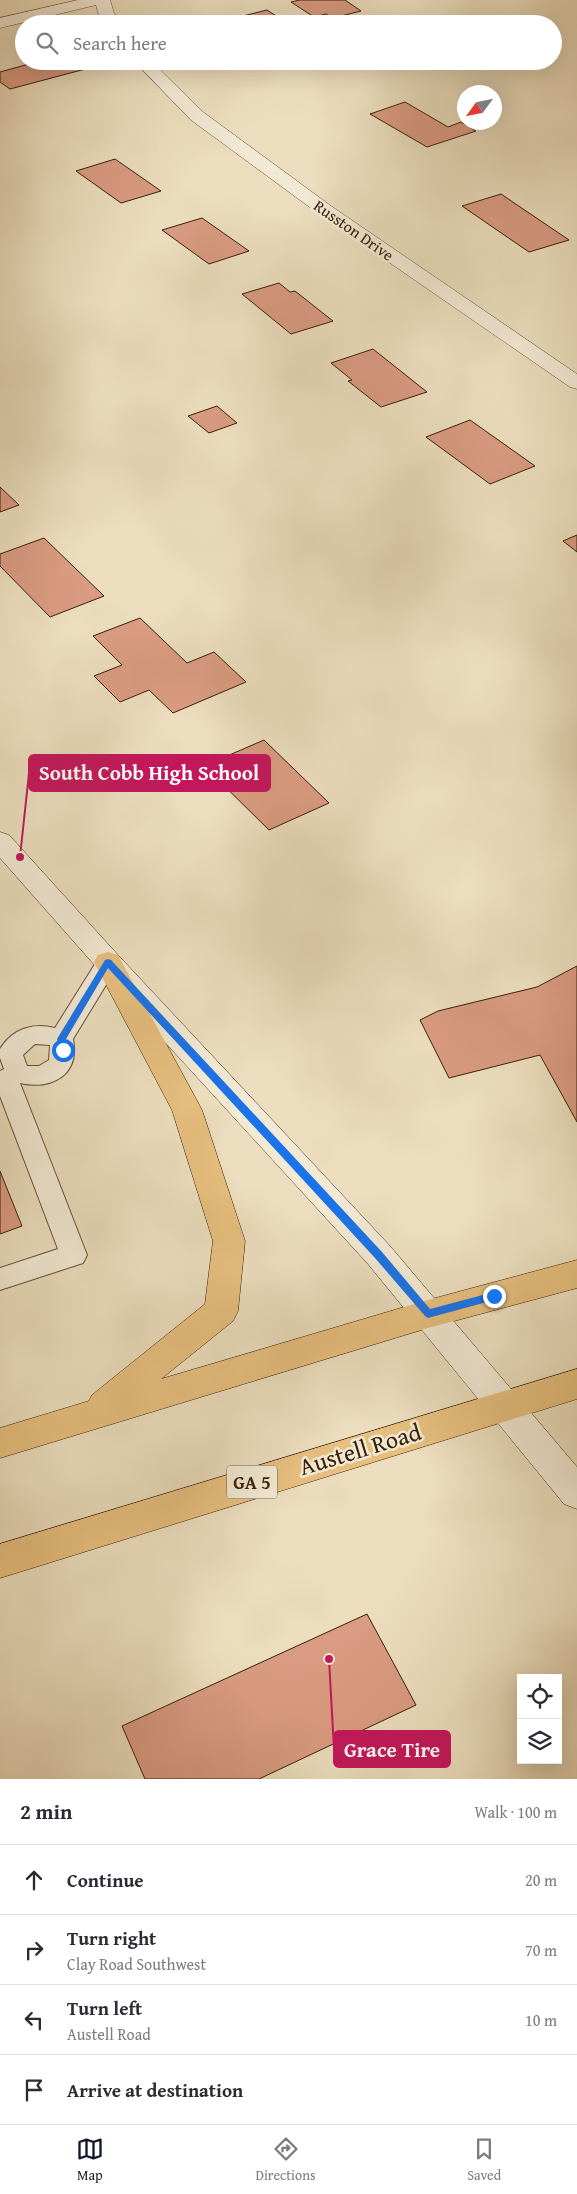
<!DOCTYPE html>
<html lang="en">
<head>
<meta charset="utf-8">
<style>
  :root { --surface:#fff; --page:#f2f2f3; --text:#2b2b33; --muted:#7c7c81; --line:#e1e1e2; --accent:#111827 }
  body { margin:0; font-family:"Gentium Book Plus",serif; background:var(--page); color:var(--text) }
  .controls { position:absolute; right:15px; bottom:15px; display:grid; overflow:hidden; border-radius:0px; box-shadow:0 5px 20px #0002 }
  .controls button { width:45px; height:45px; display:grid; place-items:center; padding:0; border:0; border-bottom:1px solid var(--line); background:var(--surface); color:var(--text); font:25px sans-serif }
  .compass { position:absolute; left:457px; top:85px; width:45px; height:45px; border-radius:50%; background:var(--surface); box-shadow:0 5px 20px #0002; rotate:237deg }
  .stop { position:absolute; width:15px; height:15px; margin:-11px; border:4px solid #1a73e8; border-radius:50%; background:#fff }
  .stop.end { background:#1a73e8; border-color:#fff; box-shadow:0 1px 5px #0008 }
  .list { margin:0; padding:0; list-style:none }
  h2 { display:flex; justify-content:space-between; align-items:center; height:65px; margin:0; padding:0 20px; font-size:21px }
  h2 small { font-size:16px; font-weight:400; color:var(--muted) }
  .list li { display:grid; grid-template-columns:32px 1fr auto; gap:15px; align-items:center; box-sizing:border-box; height:70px; padding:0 20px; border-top:1px solid var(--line) }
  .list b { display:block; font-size:19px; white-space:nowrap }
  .list p { margin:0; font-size:16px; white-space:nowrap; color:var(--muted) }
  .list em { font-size:16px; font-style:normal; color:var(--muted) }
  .icon { flex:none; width:28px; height:28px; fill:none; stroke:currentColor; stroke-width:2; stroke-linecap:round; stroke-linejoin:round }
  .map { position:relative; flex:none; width:577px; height:1779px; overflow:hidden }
  .search { position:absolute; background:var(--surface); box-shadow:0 5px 20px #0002; left:15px; right:15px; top:15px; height:55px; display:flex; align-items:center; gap:12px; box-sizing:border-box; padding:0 18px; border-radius:28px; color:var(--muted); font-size:19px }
  .sheet { height:345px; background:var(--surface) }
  nav { display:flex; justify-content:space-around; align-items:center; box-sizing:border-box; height:70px; border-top:1px solid var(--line); background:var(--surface); font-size:14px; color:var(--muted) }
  nav a { display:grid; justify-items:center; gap:2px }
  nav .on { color:var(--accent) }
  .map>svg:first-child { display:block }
</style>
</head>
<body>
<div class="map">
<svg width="577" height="1779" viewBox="0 0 577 1779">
  <rect width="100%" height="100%" fill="#ebddbd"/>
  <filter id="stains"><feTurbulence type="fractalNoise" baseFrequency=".004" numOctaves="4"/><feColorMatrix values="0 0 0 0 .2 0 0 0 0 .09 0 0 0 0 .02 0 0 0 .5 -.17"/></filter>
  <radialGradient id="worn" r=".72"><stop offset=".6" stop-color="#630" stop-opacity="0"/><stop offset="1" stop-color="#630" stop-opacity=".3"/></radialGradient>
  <!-- building -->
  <path fill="#d99b81" stroke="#382008" d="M300,0H345L361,11L333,18L326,14L314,17L291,2Z
    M267,10L287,23L211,24Z
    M40,61H86L93,67L10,89L0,82V72Z
    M405,102L448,127L461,122L476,131L427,147L370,114Z
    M115,159L161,191L121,203L76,171Z
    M501,194L569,240L529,252L462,206Z
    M202,218L249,251L209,264L162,230Z
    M279,283L290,292L295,291L333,321L291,334L242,294Z
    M373,349L427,392L381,407L348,381L352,380L331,363Z
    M217,406L237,423L209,433L188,416Z
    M470,420L535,466L490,484L426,437Z
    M0,487L19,505L0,512Z
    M577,535V552L563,541Z
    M44,538L104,596L50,617L0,566V554Z
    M140,618L187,663L214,652L246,682L173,713L149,690L120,702L94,676L122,665L93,636Z
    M264,740L329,803L269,830L204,766Z
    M577,966V1122L540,1055L449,1078L420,1020L438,1011L537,987Z
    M0,1171L22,1226L0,1234Z
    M367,1614L416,1705L259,1779H145L122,1726Z"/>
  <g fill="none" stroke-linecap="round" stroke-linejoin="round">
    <!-- lane casing -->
    <g stroke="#654f35" stroke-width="2">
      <path id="lane" d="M108,954L116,956L120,962L73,1039C80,1075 52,1090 20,1083L87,1255L83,1263L0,1290V1268L58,1249L0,1096V1071L4,1069L0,1058V1049C12,1029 33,1022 55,1028L100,956ZM35,1044L50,1045L49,1060L39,1066H27L23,1055Z"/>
    </g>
    <!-- street casing -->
    <g stroke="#654f35" stroke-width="1">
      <path id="street" d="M78,0H110L114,13L122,24H106L98,13L96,5L0,28V18Z
        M134,61H151L203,112L331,206L577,374V389L570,387L319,214L191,120Z"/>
    </g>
    <!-- secondary casing -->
    <g stroke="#382008" stroke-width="1">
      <path id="secondary" d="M0,832L9,835L118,955L390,1246L577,1467V1509L564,1504L368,1264L98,969L0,858Z"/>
    </g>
    <!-- primary casing -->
    <g stroke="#382008" stroke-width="1">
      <path id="primary" d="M108,952L118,955L202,1110L245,1241L238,1311L233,1321L161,1379L428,1300L577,1260V1288L428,1328L0,1458V1428L89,1401L92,1395L205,1304L213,1241L172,1110L94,962L98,955Z
        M577,1369V1399L0,1578V1544Z"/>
    </g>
    <!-- lane -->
    <use href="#lane" fill="#f2e9d4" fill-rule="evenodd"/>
    <!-- street -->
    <use href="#street" fill="#f2e9d4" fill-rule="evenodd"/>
    <!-- secondary -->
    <use href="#secondary" fill="#f2e9d4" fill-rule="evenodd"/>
    <!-- primary -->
    <use href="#primary" fill="#e6be7e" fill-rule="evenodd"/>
  </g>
  <!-- route -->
  <path fill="#1a73e8" d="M108,959L111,960L382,1252L430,1309L494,1292L498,1293V1299L428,1318L425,1316L375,1258L108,968L66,1039V1052H60L57,1039L105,960Z"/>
  <g text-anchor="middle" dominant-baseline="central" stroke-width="5" stroke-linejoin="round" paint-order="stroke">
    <!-- far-street labels -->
    <g font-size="16" fill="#382008" stroke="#f2e9d4">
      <text transform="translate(354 230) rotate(35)">Russton Drive</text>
    </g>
    <!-- shield labels -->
    <rect fill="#f2e9d4" stroke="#705c45" stroke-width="1" x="227" y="1465.5" width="50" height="33" rx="4"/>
    <g font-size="19" font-weight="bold" fill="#382008">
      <text x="252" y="1482">GA 5</text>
    </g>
    <!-- near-street labels -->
    <g font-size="24" fill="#382008" stroke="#f2e9d4">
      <text transform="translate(360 1449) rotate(-17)">Austell Road</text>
    </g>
  </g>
  <!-- callouts -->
  <path fill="none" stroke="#c2185b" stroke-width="2" d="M20 857L29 773M329 1659L334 1749"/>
  <g fill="#c2185b" stroke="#f2e9d4" stroke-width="2">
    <circle cx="20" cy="857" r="5"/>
    <circle cx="329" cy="1659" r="5"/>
  </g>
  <g fill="#c2185b" stroke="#c2185b" stroke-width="2">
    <rect x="29" y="755" width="241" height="36" rx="5"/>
    <rect x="334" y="1731" width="116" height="36" rx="5"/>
  </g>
  <g font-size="21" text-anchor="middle" font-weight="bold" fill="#fff">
    <text x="149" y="780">South Cobb High School</text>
    <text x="392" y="1757">Grace Tire</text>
  </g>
  <rect width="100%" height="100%" filter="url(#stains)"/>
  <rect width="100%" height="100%" fill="url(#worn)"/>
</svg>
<div class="controls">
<button><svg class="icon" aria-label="locate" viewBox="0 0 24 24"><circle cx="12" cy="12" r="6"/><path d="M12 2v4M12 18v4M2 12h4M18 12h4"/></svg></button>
<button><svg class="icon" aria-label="layers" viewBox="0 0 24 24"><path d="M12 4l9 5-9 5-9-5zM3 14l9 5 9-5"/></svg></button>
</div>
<svg class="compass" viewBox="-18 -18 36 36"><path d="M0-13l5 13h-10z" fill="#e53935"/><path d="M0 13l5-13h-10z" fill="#7c7c81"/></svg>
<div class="stop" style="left:63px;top:1050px"></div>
<div class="stop end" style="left:494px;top:1296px"></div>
<div class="search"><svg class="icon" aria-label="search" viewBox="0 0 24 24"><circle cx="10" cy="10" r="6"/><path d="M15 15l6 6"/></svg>Search here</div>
</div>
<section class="sheet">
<h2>2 min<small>Walk · 100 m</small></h2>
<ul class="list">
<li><svg class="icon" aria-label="ahead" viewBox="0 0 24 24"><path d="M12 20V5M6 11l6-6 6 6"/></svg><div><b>Continue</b></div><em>20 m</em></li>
<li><svg class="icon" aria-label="right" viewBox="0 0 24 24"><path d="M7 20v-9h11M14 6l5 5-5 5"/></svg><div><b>Turn right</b><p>Clay Road Southwest</p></div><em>70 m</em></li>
<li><svg class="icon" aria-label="left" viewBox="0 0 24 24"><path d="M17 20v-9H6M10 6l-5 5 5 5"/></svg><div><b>Turn left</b><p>Austell Road</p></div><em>10 m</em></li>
<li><svg class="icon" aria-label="arrive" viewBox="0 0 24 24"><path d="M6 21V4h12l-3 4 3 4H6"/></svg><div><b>Arrive at destination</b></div></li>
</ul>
</section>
<nav>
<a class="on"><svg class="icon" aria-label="map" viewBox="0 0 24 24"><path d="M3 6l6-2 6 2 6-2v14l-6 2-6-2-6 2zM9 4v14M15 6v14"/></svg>Map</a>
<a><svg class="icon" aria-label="directions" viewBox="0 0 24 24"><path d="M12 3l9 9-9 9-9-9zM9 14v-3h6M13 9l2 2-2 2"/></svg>Directions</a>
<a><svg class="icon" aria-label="saved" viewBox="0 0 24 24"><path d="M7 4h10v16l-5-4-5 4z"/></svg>Saved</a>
</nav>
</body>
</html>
